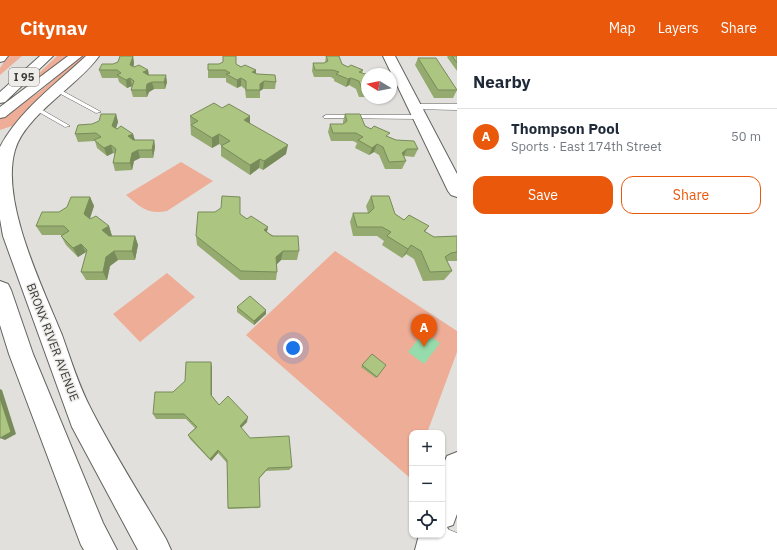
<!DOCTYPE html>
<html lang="en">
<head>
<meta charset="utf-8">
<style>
  :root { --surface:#fff; --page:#f6f6f7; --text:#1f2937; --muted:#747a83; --line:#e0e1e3; --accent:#ea580c }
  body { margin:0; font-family:"IBM Plex Sans",sans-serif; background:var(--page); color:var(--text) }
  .controls { position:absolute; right:12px; bottom:12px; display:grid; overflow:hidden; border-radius:8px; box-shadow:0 1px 3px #0004 }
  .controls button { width:36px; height:36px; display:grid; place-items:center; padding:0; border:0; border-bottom:1px solid var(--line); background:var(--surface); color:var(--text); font:20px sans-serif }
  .compass { position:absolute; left:361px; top:12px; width:36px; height:36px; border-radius:50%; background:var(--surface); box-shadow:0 1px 3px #0004; rotate:280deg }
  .you { position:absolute; left:293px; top:292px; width:14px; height:14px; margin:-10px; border:3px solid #fff; border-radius:50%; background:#1a73e8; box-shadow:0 0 0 6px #1a73e833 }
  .badge { display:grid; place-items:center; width:26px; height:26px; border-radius:50%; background:var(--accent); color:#fff; font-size:13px; font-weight:700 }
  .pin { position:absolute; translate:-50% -33px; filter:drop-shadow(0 1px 2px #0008) }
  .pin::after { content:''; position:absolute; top:21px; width:14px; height:12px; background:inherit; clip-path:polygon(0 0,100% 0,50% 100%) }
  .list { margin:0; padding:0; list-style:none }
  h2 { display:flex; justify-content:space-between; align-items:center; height:52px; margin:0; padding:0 16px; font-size:17px }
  h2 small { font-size:13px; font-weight:400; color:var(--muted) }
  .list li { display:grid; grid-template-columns:26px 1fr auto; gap:12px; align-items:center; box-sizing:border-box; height:56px; padding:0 16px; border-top:1px solid var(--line) }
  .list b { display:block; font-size:15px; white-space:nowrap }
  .list p { margin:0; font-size:13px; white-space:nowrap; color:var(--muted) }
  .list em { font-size:13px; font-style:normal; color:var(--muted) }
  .actions { display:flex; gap:8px; padding:12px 16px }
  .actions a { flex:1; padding:9px 0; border:1px solid var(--accent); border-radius:12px; text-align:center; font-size:14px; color:var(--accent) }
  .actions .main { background:var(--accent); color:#fff }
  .icon { flex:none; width:22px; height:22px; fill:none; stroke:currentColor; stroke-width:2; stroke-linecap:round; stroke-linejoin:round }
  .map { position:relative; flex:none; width:457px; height:494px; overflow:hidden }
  header { display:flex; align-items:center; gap:24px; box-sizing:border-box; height:56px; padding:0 20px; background:var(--accent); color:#fff }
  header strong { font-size:19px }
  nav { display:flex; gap:22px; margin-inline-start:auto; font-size:14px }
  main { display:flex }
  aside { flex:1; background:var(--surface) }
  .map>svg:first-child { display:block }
</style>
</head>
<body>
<header>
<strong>Citynav</strong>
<nav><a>Map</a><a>Layers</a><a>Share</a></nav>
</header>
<main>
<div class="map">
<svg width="457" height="494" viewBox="0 0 457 494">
  <rect width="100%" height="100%" fill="#e1e0dc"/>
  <!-- green -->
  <path fill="#eead96" d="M8,0H22L0,19V12Z
    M57,0H71L21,40L16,39Z
    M82,0H86L25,57L15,69L0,74V62L39,36Z
    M181,106L213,125L167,155C148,159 140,151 126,139Z
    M335,195L457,275V296L427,377H412V417L410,422L246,279Z
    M167,217L195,241L140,286L113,258Z"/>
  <!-- water -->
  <path fill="#96dbab" d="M424,276L440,287L424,308L408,296Z"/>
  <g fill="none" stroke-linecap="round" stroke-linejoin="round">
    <!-- service casing -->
    <g stroke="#636360" stroke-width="1">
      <path id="service" d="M55,33H59L101,56L96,57L55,35Z
        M35,52H39L70,70L65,71L35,54Z
        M326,59H420L423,61L420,63L324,62L323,61Z"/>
    </g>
    <!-- minor casing -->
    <g stroke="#636360" stroke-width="1">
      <path id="minor" d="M415,48H457V54L411,53L409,51L411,49Z
        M442,471L457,477V494H438L426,490L424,479H442Z"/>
    </g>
    <!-- secondary casing -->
    <g stroke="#636360" stroke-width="2">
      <path id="secondary" d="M0,0H8L4,5L0,6Z
        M86,0H99C79,29 25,59 15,94C0,145 42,230 62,279C71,304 79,331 92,355C114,398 141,440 166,483L171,494H138L72,371L3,180L0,163V91C19,55 56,28 86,0Z
        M383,0H395L457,118V141L451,139L448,135Z
        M0,225L8,228L11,234L33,298L103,467L117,494H84L81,489L9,298L0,269Z
        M457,396V458L453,469L447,471L451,479L447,494H415L419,479H442V412L447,400Z"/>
    </g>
    <!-- motorway casing -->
    <g stroke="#636360" stroke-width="2">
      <path id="motorway" d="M40,0H53L5,46L0,47V36Z
        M68,0H82L5,61L0,62V51Z"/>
    </g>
    <!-- service -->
    <use href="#service" fill="#fff" fill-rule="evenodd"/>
    <!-- minor -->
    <use href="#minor" fill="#fff" fill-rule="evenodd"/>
    <!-- secondary -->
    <use href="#secondary" fill="#fff" fill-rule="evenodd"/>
    <!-- motorway -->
    <use href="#motorway" fill="#fff" fill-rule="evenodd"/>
  </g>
  <!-- wall -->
  <path fill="#94aa6f" d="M133,0L134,8L133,11L148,14L149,19L167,26L165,33H154L149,36L147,41H133L131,34L132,30L127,32L119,26L118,22H102L99,14Z
    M326,0L348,11L363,14L362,17L365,18H367V41H359L356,33L349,29L346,31L334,25V23L331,21H314L312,15L313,7H325Z
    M448,0H457V15L447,1Z
    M418,2L457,34L453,42H434L415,9Z
    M236,8L257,18L276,26L275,33H263L260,35V42H246L245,33L241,30L237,32L226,26V22H208V14Z
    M222,52L250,60V67L286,98L263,114L259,112L250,119L221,100V90H222L219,88L212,92L191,79L190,60Z
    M116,58L118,66L116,72L133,78L135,84H154L155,91L153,102H140L134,105L132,114L115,115L113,107L115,98L113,97L107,100L97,92L95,85L78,86L75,78Z
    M345,58L365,70L396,84L418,93L414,101L404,100L406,105L402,113H385L379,99L374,96L369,99L355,92L357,87L353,85H331L328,76L330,68H343V65Z
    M371,140L395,158L404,164L429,170L425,176L434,181L457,180V205H447L452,215L444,224L423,225L414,203L406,198L402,202L382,189L384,185L377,180H353L350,166L353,157H368L366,150Z
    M90,141L94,150L90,163L109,170L112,180H135L138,189L135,204H118L110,210L107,224H86L81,216L86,197V196L78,201L66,189L61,180L63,179H42L36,170L59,156Z
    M240,158L247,163L268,171L267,176L299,195L297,204H281L277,208V216L276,224H240L197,189L196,180Z
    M237,251L266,258L254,269L237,256Z
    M372,298L377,321L376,322L361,311Z
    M211,306L212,312V340L219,349L247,366L241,372L250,382L292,411L289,414L266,415L259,423L260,451L259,452L228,453L227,407L218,397L211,405L190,383L188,379L195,372L186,363H156L153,358L173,336Z"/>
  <!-- shaded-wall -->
  <path fill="#788b5a" d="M133,0L134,8L132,16L130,9Z
    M148,14L149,22L143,16Z
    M256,14V21L252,16Z
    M166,19L167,26L165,33L164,26Z
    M130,22L132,30L127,32L126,24Z
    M241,22V30L237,32V24Z
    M351,22L349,29L346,31L348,23Z
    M264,25L263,33L260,35V28Z
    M152,26L154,33L149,36L147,41L146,34L147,28Z
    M116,58L118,66L114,78L112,70Z
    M250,60V70L244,64Z
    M133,78L135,85L128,80Z
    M219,78V88L212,92V82Z
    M154,84L155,91L153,102L152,94Z
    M377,88L374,96L369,99L372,92Z
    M111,89L113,97L107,100L104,92Z
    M288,89L286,98L263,114L264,105Z
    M407,93L404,100L402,97Z
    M138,94L140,102L134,105L132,114L130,107L132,97Z
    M260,103L259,112L250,119V109Z
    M90,141L94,150L88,167L84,158Z
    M109,170L112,180L106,183L102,174Z
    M268,171L266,180L264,174Z
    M135,180L138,189L135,204L132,195Z
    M81,188L86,196L78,201L73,192Z
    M411,189L406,198L402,202L408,193Z
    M114,195L118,204L110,210L107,224L103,216L106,201Z
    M283,195L281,204L275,210L276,201Z
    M266,254V258L254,269V265Z
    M211,306L212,312V345L211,339Z
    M0,333L2,334L16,378L5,384L0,382Z
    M248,361L247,366L239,374L240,370Z
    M218,394V397L211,405L210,403Z"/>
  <!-- building -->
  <path fill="#acc681" stroke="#788b5a" d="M120,0H133L130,9L134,11L139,9L148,14L143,16L148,19H166L164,26H152L147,28L146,34H131L134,25L130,22L126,24L117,19L121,17L117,14H99L102,8H113L118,6Z
    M223,0H236V8L241,11L245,9L256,14L252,16L257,18L275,19L276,26L264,25L260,28V34H246V25L241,22L237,24L226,18L230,17L225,14H208V8H219L223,6Z
    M326,0H339L342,8L348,11L351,9L363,14L359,16L365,18H367V33H362L359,25L351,22L348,23L336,18L339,16L333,14H315L313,7H324L328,5Z
    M452,0H457V7Z
    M418,2H436L457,34H438Z
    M214,47L222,52L229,48L250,60L244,64L288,89L264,105L260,103L250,109L221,90L230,85L219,78L212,82L191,69L198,65L190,60Z
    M101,58H116L112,70L117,73L121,70L133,78L128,80L133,84H154L152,94H138L132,97L130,107H113L116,93L111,89L104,92L94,84L101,81L96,77L75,78L78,69L92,68L99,65Z
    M345,58H360L365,70L371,73L374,70L390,77L386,80L396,84L414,85L418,93H407L402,97L406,105L389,106L383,91L377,88L372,92L358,84L363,81L356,77H333L330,68H343L347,65Z
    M222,140L240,141V158L247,163L251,160L268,171L264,174L272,180H298L299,195H283L276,201L277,216L241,215L196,180L198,156H215L221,152Z
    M371,140H389L395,158L404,164L409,159L429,170L424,175L434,181L457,180V196L451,197L445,201L452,215L430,216L421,195L411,189L408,193L387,180L391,176L382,171H357L353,157H369L374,152Z
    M71,141H90L84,158L90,163L96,160L109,170L102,174L109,180H135L132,195H114L106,201L103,216H81L87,194L81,188L73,192L61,180L69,175L64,170H36L42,156H59L67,151Z
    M250,240L266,254L254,265L237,251Z
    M372,298L386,309L377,321L362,309Z
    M186,306H211V339L219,349L228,340L248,361L240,370L250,382L289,380L292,411L268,412L259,422L260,451L228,452L227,404L218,394L210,403L188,379L197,371L184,358H153L155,336H173L185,325Z
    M0,342L11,376L0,382Z"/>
  <g text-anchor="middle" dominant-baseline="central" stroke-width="3" stroke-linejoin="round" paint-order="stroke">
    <!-- shield labels -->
    <rect fill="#eeede9" stroke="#727270" stroke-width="1" x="9" y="12" width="30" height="18" rx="3"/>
    <g font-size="11" font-weight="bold" fill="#3d3d3c">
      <text x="24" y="21">I 95</text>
    </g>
    <!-- street labels -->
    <g font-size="12" fill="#3d3d3c" stroke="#eeede9">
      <text transform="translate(53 286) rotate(69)">BRONX RIVER AVENUE</text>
    </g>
  </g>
</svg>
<div class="controls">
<button>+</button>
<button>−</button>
<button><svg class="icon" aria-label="locate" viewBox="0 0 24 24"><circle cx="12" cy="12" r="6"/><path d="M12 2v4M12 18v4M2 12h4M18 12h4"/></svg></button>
</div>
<svg class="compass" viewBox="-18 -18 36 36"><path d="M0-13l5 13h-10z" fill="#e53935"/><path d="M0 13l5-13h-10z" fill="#747a83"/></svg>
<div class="you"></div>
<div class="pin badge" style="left:424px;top:291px">A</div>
</div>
<aside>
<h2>Nearby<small></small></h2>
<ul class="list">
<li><span class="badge">A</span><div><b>Thompson Pool</b><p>Sports · East 174th Street</p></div><em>50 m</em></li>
</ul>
<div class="actions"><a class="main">Save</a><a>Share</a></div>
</aside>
</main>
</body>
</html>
